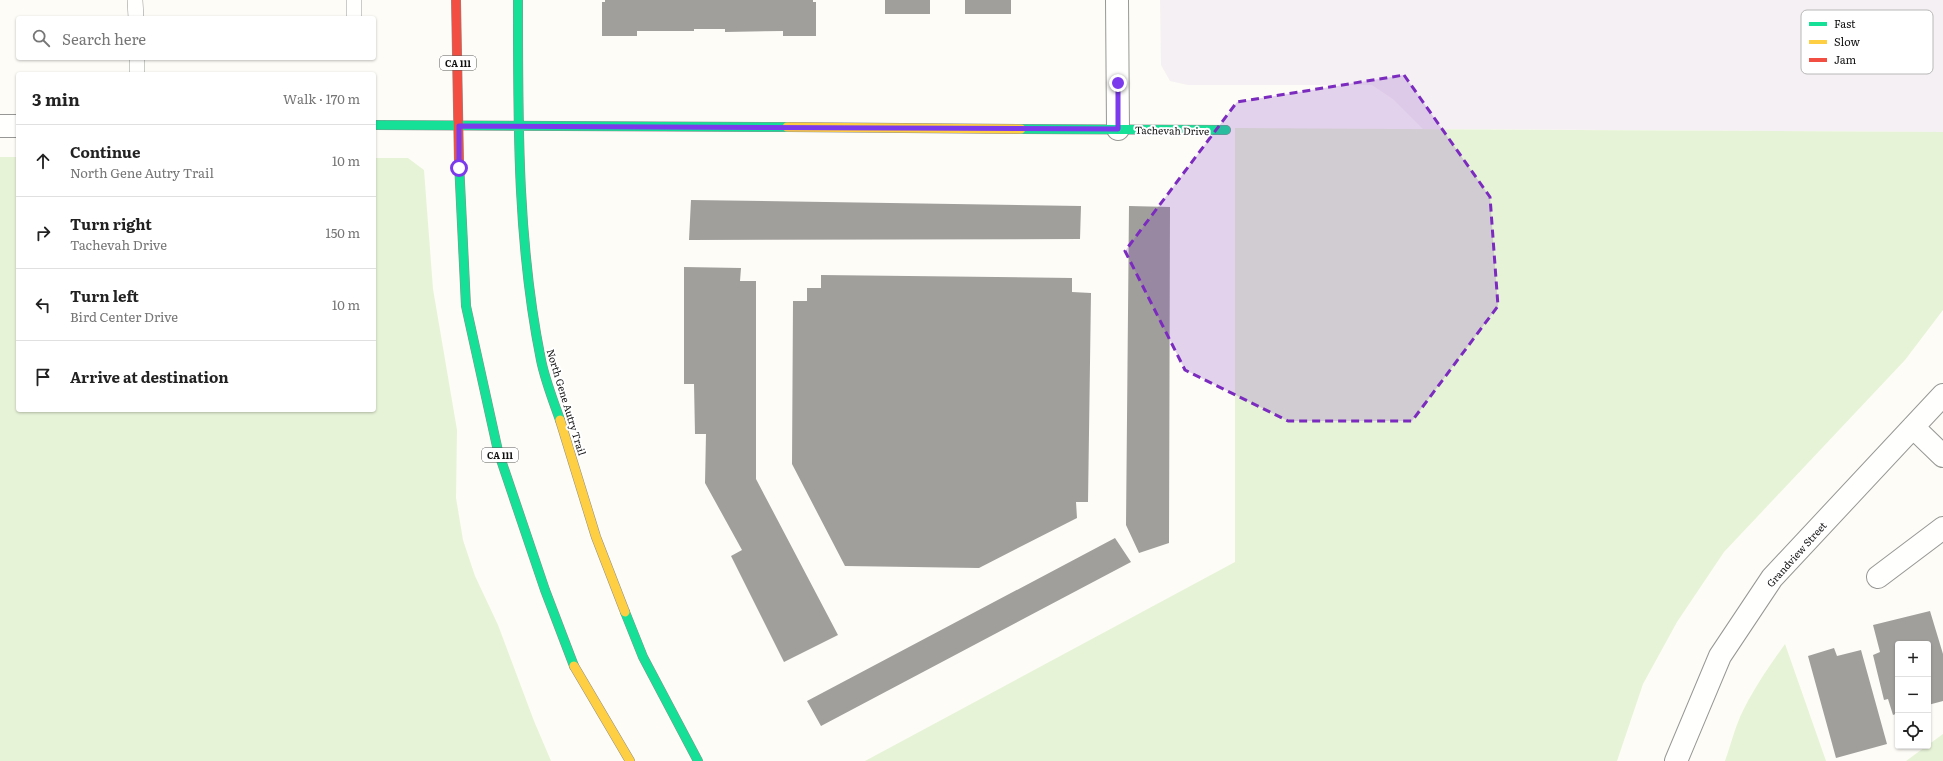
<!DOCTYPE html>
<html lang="en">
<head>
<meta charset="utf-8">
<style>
  :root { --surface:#fff; --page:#f2f2f2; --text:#222; --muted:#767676; --line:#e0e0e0 }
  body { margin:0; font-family:Literata,serif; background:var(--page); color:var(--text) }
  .controls { position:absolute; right:12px; bottom:12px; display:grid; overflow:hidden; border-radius:4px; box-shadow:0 1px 3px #0004 }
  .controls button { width:36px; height:36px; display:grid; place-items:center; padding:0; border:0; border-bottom:1px solid var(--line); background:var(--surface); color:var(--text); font:20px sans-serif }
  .stop { position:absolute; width:12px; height:12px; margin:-9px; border:3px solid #7c3aed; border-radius:50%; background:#fff }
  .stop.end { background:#7c3aed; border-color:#fff; box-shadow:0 1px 4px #0008 }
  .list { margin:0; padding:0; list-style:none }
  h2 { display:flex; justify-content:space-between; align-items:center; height:52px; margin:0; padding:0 16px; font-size:17px }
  h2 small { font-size:13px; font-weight:400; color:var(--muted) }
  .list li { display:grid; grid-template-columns:26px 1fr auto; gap:12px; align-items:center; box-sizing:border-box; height:72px; padding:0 16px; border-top:1px solid var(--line) }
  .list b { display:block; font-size:15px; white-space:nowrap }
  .list p { margin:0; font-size:13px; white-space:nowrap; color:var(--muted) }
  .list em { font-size:13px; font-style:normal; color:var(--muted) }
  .icon { flex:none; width:22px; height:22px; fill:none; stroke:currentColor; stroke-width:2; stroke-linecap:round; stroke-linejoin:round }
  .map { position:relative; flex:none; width:1943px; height:761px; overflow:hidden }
  .search { position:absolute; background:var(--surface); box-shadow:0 1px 3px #0004; left:16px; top:16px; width:360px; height:44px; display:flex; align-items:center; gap:10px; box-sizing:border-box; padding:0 14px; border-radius:4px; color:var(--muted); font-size:15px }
  .panel { position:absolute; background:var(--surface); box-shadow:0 1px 3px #0004; left:16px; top:72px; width:360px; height:340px; border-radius:4px }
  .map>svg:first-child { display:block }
</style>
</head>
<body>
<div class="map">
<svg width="1943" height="761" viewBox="0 0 1943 761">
  <rect width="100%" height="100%" fill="#fdfcf7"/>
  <!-- industrial -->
  <path fill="#f5f0f3" d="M1160,0H1943V132L1423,129L1393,99L1372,85H1188L1170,81L1161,65Z"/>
  <!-- green -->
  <path fill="#e7f3d7" d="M1235,128L1943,132V310L1905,360L1724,552L1677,622L1643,684L1617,761H865L1235,562Z
    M0,157H18V410H374V158H408L424,170L433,289L457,430L456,498L463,540L475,576L498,625L534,721L551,761H0Z
    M1785,644L1826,761H1725C1730,747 1734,731 1740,717C1752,691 1768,668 1785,644Z
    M1943,734V761H1906Z"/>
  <!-- building -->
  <path fill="#a19f9c" d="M605,0H813V2H816V36H783V31L725,32V29H694V31H637V36H602V2H605Z
    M885,0H930V14H885Z
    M965,0H1011V14H965Z
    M691,200L1081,206L1080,239L689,240Z
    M1129,206L1170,207L1169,543L1139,553L1126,525Z
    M684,267L741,268L740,281H756V479L838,635L784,662L731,556L742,550L705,483L706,434H695L694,384H684Z
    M821,275L1072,278V292L1091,293L1088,502H1076L1077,518L979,568L845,566L792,464L793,301H807V288H821Z
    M1115,538L1131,562L821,726L807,701Z
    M1930,611L1943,654V701L1928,705V644H1898V713L1893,715L1888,699L1884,700L1873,655L1880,652L1873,625Z
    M1834,648L1837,656L1861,650L1887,744L1836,758L1808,656Z"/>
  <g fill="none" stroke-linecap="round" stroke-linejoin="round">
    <!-- lane casing -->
    <g stroke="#979795" stroke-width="16">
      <path id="lane" d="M135,0L136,18
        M354,0V18
        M137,58V74"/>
    </g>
    <!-- street casing -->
    <g stroke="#979795" stroke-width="24">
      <path id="street" d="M1117,0L1118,129
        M0,126H18
        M1913,427L1943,456
        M1878,577L1943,528
        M1676,761L1720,656L1772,578L1943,395"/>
    </g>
    <!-- fast casing -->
    <g stroke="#8e8d8b" stroke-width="10">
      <path id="fast" d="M518,0C518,120 517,242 541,360C545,380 553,400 560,420
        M374,125L787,127
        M1021,129L1226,130
        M459,162L466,306L498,451L545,590L574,666
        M625,612L643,657L698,761"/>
    </g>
    <!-- slow casing -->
    <g stroke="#8e8d8b" stroke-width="10">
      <path id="slow" d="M787,127L1021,129
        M560,420L596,537L625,612
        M574,666L630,761"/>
    </g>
    <!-- jam casing -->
    <g stroke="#8e8d8b" stroke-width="10">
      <path id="jam" d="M456,0L459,162"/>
    </g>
    <!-- lane -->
    <use href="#lane" stroke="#fffffe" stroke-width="15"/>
    <!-- street -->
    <use href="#street" stroke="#fffffe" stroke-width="22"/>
    <!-- fast -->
    <use href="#fast" stroke="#16e098" stroke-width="9"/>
    <!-- slow -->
    <use href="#slow" stroke="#ffcf43" stroke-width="9"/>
    <!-- jam -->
    <use href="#jam" stroke="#f24e42" stroke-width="9"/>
  </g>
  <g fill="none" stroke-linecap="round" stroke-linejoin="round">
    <!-- route -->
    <path stroke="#7c3aed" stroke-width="5" d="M459,168V126L1118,129V83"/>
  </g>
  <!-- marked area -->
  <path fill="#7b2cbf" fill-opacity="0.2" stroke="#7b2cbf" stroke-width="3" stroke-dasharray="8 5" stroke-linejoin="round" d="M1404,75L1490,197L1498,306L1412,421H1288L1185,370L1125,251L1237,102Z"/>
  <g text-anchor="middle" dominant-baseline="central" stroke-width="4" stroke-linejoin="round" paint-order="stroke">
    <!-- shield labels -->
    <g fill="#fff" stroke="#585858" stroke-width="1">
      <rect x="440" y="56" width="36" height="14" rx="3"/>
      <rect x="482" y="448" width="36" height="14" rx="3"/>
    </g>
    <g font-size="9" font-weight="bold" fill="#111">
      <text x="458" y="63">CA 111</text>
      <text x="500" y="455">CA 111</text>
    </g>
    <!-- street labels -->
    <g font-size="10" fill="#111" stroke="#fff">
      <text transform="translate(1172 130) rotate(1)">Tachevah Drive</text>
      <text transform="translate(567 402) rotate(73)">North Gene Autry Trail</text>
      <text transform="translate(1796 554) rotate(-48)">Grandview Street</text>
    </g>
  </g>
  <!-- legend -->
  <rect x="1801" y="10" width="132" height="64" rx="6" fill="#fff" stroke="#b8b8b8" stroke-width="1"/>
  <rect x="1809" y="22" width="18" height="4" fill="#16e098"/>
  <rect x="1809" y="40" width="18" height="4" fill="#ffcf43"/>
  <rect x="1809" y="58" width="18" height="4" fill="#f24e42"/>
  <g font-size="11" fill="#111">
    <text x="1834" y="28">Fast</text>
    <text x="1834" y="46">Slow</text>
    <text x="1834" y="64">Jam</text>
  </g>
</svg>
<div class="controls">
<button>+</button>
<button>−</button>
<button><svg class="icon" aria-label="locate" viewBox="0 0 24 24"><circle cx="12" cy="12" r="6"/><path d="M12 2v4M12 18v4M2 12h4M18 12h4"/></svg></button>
</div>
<div class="stop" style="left:459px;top:168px"></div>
<div class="stop end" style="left:1118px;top:83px"></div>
<div class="search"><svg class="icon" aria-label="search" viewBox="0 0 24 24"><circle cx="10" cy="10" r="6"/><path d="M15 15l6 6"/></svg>Search here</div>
<section class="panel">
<h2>3 min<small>Walk · 170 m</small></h2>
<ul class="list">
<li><svg class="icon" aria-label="ahead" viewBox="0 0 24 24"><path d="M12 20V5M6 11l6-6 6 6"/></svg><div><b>Continue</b><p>North Gene Autry Trail</p></div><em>10 m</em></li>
<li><svg class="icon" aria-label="right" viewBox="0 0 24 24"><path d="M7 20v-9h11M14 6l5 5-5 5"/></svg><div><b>Turn right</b><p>Tachevah Drive</p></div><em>150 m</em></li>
<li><svg class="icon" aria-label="left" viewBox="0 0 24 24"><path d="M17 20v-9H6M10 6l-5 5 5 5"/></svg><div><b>Turn left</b><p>Bird Center Drive</p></div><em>10 m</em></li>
<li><svg class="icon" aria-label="arrive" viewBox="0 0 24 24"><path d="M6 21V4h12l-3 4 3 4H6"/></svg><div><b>Arrive at destination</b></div></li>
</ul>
</section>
</div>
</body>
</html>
